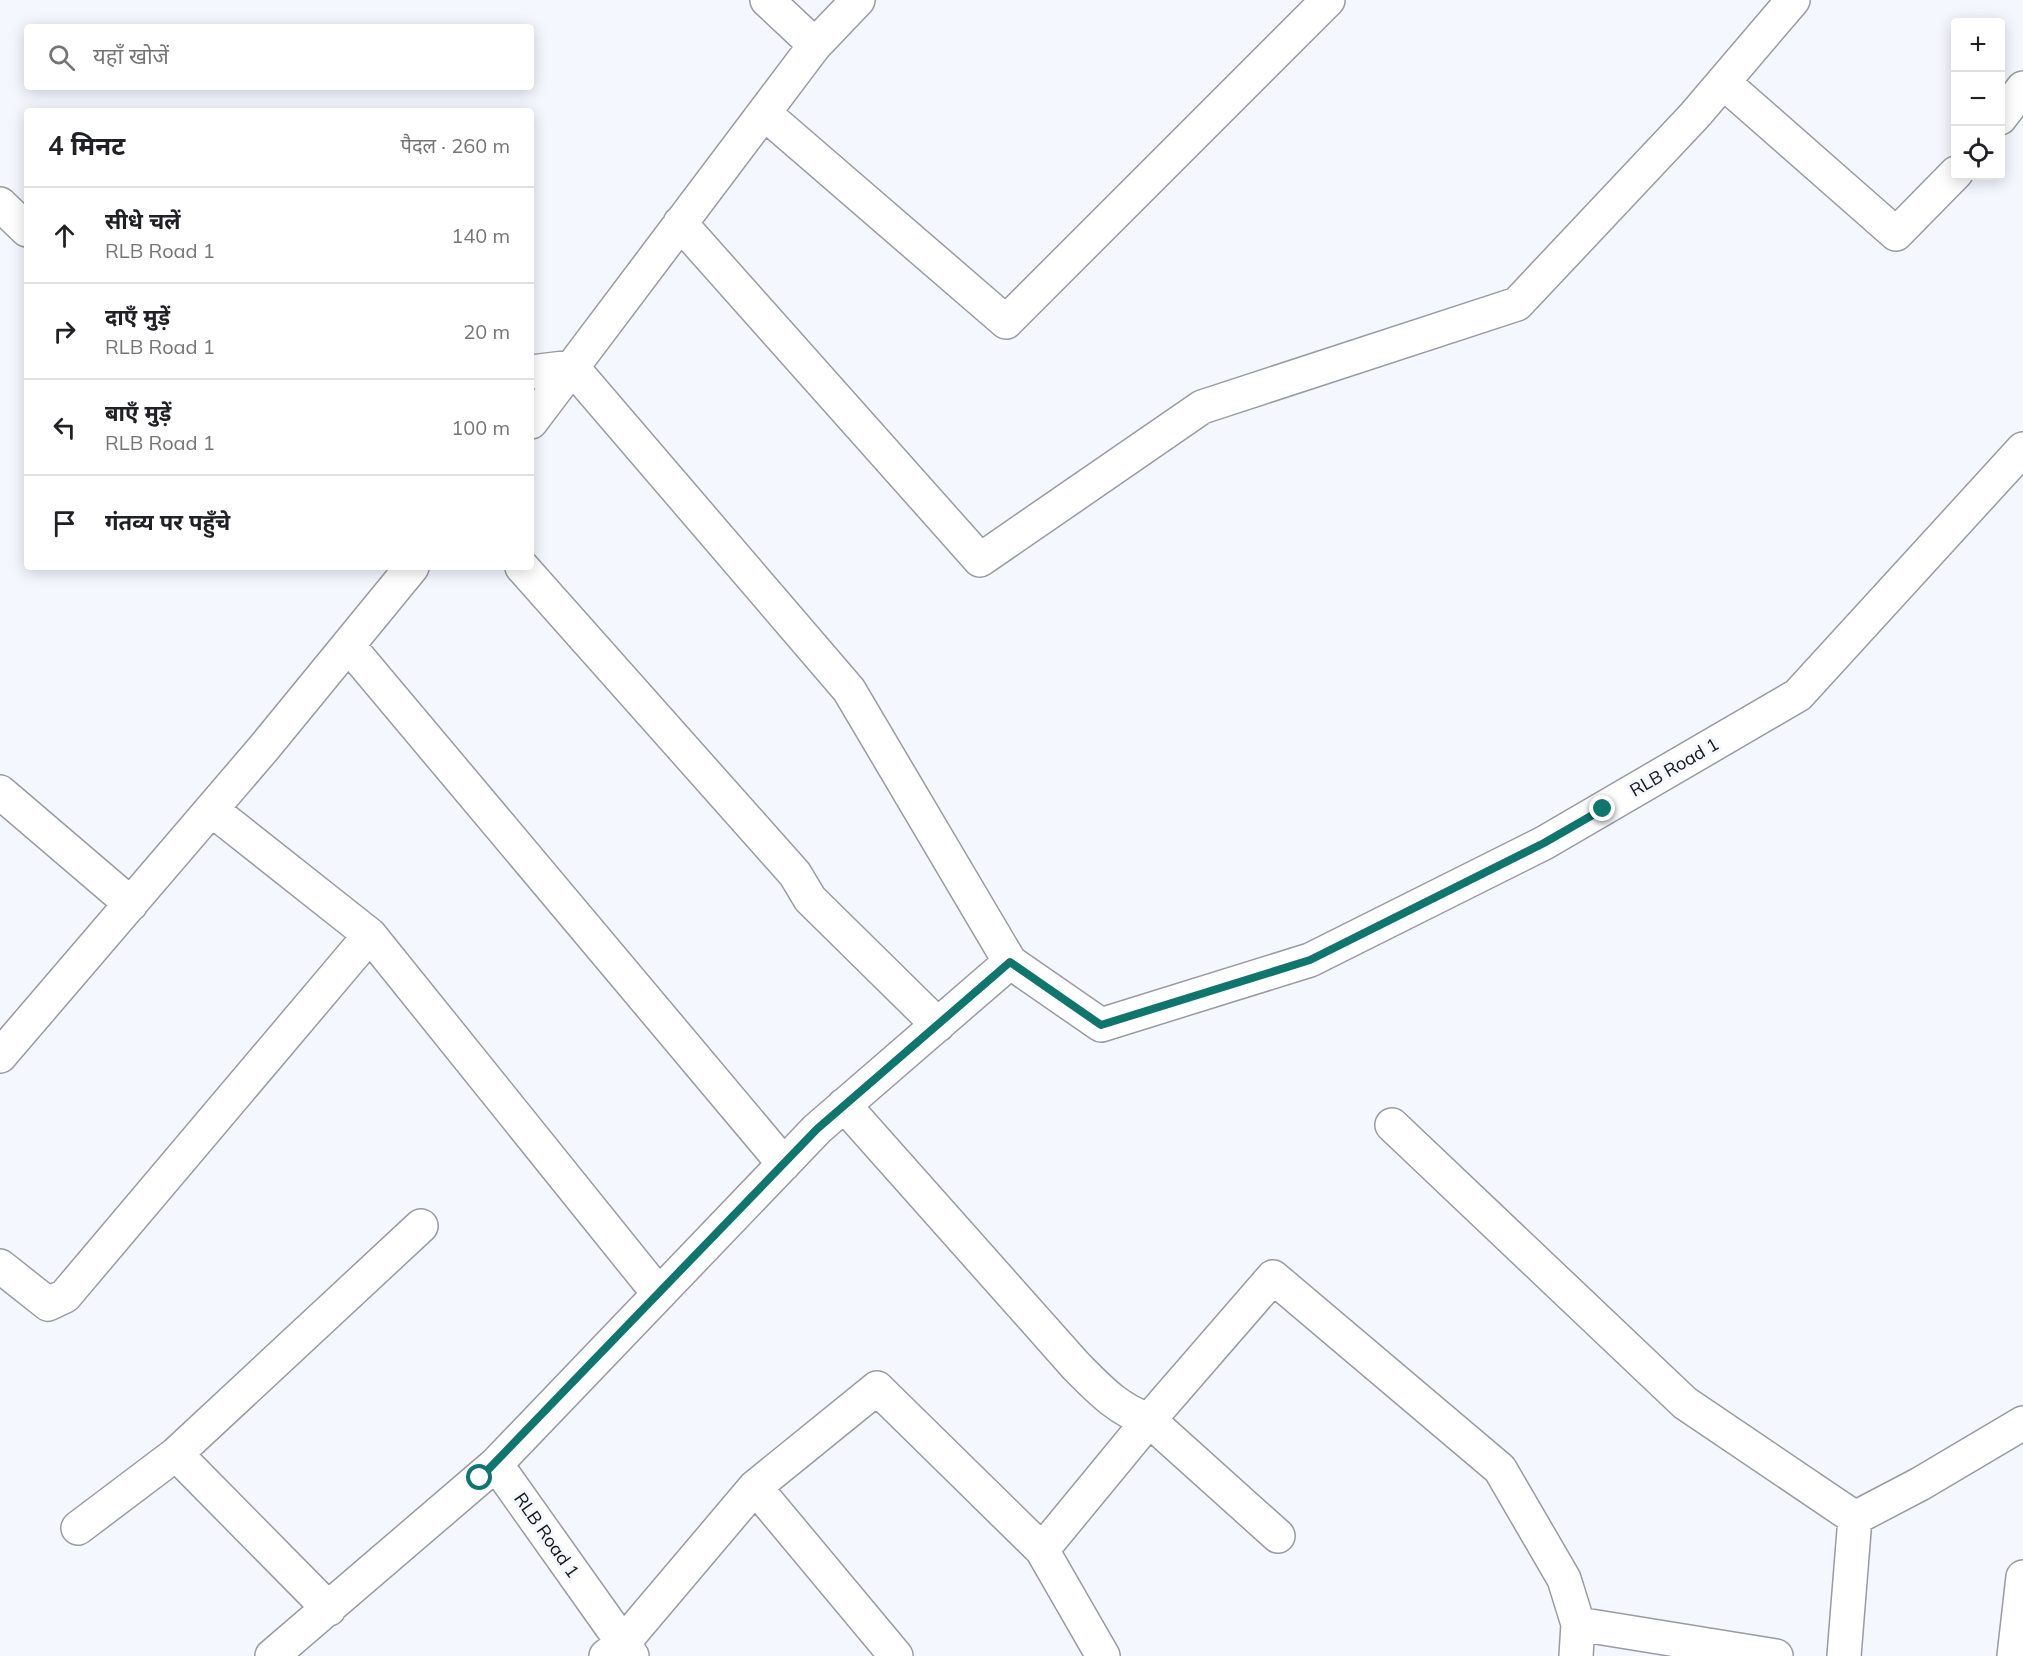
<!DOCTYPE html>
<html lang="hi">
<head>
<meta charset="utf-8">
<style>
  :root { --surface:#fff; --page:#f6f6f6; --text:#202124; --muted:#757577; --line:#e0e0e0 }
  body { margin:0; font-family:Mulish,"Noto Sans Devanagari",sans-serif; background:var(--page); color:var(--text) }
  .controls { position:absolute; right:18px; top:18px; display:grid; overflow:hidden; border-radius:6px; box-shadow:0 3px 15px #0003 }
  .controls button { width:54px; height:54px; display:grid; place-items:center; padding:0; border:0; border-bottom:2px solid var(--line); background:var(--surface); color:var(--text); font:30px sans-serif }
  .stop { position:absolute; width:18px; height:18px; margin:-14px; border:4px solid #0f766e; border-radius:50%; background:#fff }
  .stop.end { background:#0f766e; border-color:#fff; box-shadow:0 2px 6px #0008 }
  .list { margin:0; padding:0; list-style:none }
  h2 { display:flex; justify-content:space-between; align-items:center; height:78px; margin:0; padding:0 24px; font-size:26px }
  h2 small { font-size:20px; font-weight:400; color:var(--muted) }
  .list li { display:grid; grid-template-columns:39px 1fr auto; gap:18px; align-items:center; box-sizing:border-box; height:96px; padding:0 24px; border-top:2px solid var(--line) }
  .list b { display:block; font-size:22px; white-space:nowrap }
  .list p { margin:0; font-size:20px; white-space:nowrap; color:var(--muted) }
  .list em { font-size:20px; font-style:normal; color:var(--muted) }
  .icon { flex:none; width:33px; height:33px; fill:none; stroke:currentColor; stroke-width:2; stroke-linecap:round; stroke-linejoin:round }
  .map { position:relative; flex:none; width:2023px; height:1656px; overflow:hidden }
  .search { position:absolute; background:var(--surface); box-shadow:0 3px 15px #0003; left:24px; top:24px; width:510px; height:66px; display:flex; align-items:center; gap:15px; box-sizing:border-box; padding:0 21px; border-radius:6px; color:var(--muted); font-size:22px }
  .panel { position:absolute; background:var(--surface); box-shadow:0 3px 15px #0003; left:24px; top:108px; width:510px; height:462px; border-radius:6px }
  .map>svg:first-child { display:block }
</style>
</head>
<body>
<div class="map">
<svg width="2023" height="1656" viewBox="0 0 2023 1656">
  <rect width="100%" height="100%" fill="#f5f7fe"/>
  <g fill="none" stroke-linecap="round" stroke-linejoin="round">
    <!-- minor casing -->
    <g stroke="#989ba3" stroke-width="36">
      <path id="minor" d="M767,0L815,45L858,0
        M1723,82L1896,234L1956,173
        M764,113L1006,322L1328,0
        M2000,118L2023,88
        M0,204L27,230
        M680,223L980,560L1202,407L1517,304L1695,115L1793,0
        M531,372L572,367L849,690L1010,962
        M531,422L815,45
        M522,567L795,874L810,899L938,1025
        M348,645L784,1164
        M0,792L131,904
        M212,810L370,935L659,1294
        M0,1056L263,749L412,567
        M844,1105L1076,1366C1099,1389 1118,1410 1149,1420L1042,1550
        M1392,1125L1685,1403L1855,1518
        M0,1266L48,1304L65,1296L370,935
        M176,1454L329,1609
        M755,1487L896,1656
        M78,1528L176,1454L421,1226
        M1278,1536L1149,1420L1273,1277L1500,1469L1564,1579L1578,1624
        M272,1656L496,1464
        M606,1656L623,1643L496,1464L817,1129L1010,962L1101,1025L1310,960L1544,843L1798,695L2023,449
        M632,1656L623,1643L755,1487L877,1388L1042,1550L1103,1656
        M1576,1656L1578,1624L1776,1656
        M1844,1656L1855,1518L1920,1484L2023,1423
        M2014,1656L2023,1577"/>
    </g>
    <!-- minor -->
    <use href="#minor" stroke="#fff" stroke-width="33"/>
  </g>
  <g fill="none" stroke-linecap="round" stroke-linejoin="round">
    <!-- route -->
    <path stroke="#0f766e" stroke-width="8" d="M480,1478L817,1129L1010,962L1101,1025L1310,960L1544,843L1603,809"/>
  </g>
  <g text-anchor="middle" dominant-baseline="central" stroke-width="6" stroke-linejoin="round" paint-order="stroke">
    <!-- street labels -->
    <g font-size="18" fill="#141518" stroke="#f5f7fe">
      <text transform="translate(1674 767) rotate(-30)">RLB Road 1</text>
      <text transform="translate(547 1535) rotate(55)">RLB Road 1</text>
    </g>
  </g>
</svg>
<div class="controls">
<button>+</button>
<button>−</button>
<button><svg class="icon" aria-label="locate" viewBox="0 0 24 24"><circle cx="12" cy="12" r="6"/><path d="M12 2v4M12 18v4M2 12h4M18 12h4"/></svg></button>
</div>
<div class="stop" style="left:480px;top:1478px"></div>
<div class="stop end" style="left:1603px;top:809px"></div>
<div class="search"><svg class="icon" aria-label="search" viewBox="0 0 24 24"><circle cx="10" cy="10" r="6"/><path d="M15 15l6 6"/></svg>यहाँ खोजें</div>
<section class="panel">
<h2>4 मिनट<small>पैदल · 260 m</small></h2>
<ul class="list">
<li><svg class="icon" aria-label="ahead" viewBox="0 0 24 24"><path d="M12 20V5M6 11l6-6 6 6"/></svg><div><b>सीधे चलें</b><p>RLB Road 1</p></div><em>140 m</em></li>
<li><svg class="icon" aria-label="right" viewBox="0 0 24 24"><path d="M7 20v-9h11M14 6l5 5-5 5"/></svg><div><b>दाएँ मुड़ें</b><p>RLB Road 1</p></div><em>20 m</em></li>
<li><svg class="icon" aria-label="left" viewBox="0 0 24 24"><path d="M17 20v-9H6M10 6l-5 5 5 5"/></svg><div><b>बाएँ मुड़ें</b><p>RLB Road 1</p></div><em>100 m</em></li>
<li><svg class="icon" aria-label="arrive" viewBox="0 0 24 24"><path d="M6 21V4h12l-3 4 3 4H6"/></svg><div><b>गंतव्य पर पहुँचे</b></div></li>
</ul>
</section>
</div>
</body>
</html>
